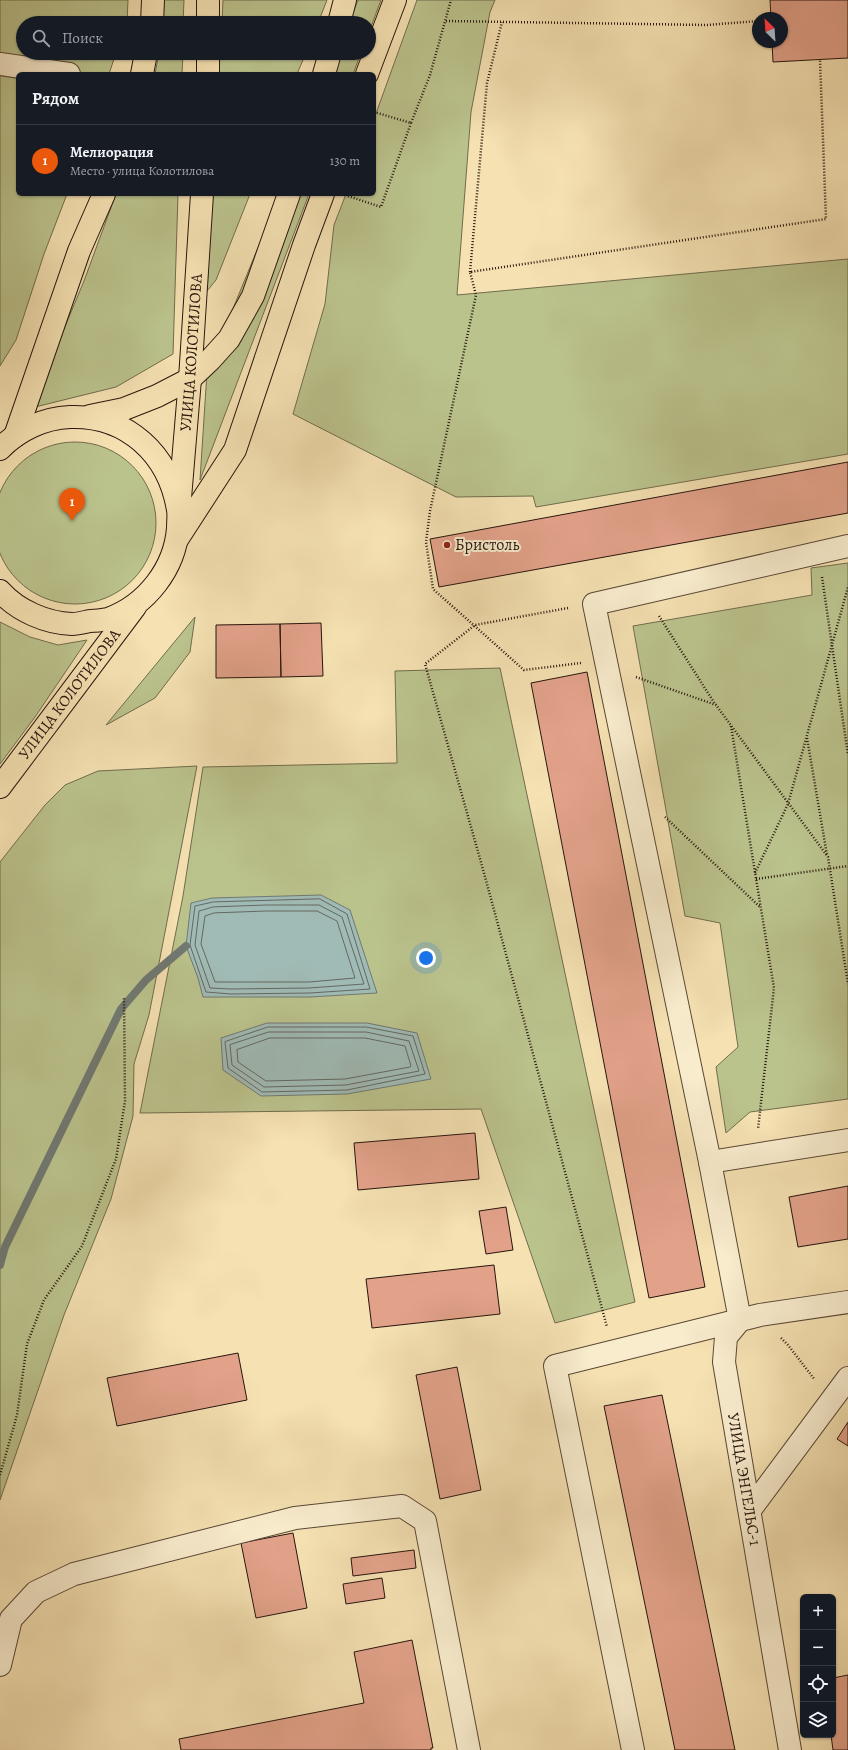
<!DOCTYPE html>
<html lang="ru">
<head>
<meta charset="utf-8">
<style>
  :root { --surface:#171b24; --page:#20242c; --text:#f1f3f6; --muted:#9ea1a6; --line:#363941; --accent:#ea580c }
  body { margin:0; font-family:Alegreya,serif; background:var(--page); color:var(--text) }
  .controls { position:absolute; right:12px; bottom:12px; display:grid; overflow:hidden; border-radius:6px; box-shadow:0 1px 3px #0004 }
  .controls button { width:36px; height:36px; display:grid; place-items:center; padding:0; border:0; border-bottom:1px solid var(--line); background:var(--surface); color:var(--text); font:20px sans-serif }
  .compass { position:absolute; left:752px; top:12px; width:36px; height:36px; border-radius:50%; background:var(--surface); box-shadow:0 1px 3px #0004; rotate:335deg }
  .you { position:absolute; left:426px; top:958px; width:14px; height:14px; margin:-10px; border:3px solid #fff; border-radius:50%; background:#1a73e8; box-shadow:0 0 0 6px #1a73e833 }
  .badge { display:grid; place-items:center; width:26px; height:26px; border-radius:50%; background:var(--accent); color:#fff; font-size:13px; font-weight:700 }
  .pin { position:absolute; translate:-50% -33px; filter:drop-shadow(0 1px 2px #0008) }
  .pin::after { content:''; position:absolute; top:21px; width:14px; height:12px; background:inherit; clip-path:polygon(0 0,100% 0,50% 100%) }
  .list { margin:0; padding:0; list-style:none }
  h2 { display:flex; justify-content:space-between; align-items:center; height:52px; margin:0; padding:0 16px; font-size:17px }
  h2 small { font-size:13px; font-weight:400; color:var(--muted) }
  .list li { display:grid; grid-template-columns:26px 1fr auto; gap:12px; align-items:center; box-sizing:border-box; height:72px; padding:0 16px; border-top:1px solid var(--line) }
  .list b { display:block; font-size:15px; white-space:nowrap }
  .list p { margin:0; font-size:13px; white-space:nowrap; color:var(--muted) }
  .list em { font-size:13px; font-style:normal; color:var(--muted) }
  .icon { flex:none; width:22px; height:22px; fill:none; stroke:currentColor; stroke-width:2; stroke-linecap:round; stroke-linejoin:round }
  .map { position:relative; flex:none; width:848px; height:1750px; overflow:hidden }
  .search { position:absolute; background:var(--surface); box-shadow:0 1px 3px #0004; left:16px; top:16px; width:360px; height:44px; display:flex; align-items:center; gap:10px; box-sizing:border-box; padding:0 14px; border-radius:22px; color:var(--muted); font-size:15px }
  .panel { position:absolute; background:var(--surface); box-shadow:0 1px 3px #0004; left:16px; top:72px; width:360px; height:124px; border-radius:6px }
  .map>svg:first-child { display:block }
</style>
</head>
<body>
<div class="map">
<svg width="848" height="1750" viewBox="0 0 848 1750">
  <rect width="100%" height="100%" fill="#f5e1b2"/>
  <filter id="stains"><feTurbulence type="fractalNoise" baseFrequency=".005" numOctaves="4"/><feColorMatrix values="0 0 0 0 .2 0 0 0 0 .09 0 0 0 0 .02 0 0 0 .5 -.17"/></filter>
  <radialGradient id="worn" r=".72"><stop offset=".6" stop-color="#630" stop-opacity="0"/><stop offset="1" stop-color="#630" stop-opacity=".3"/></radialGradient>
  <!-- green -->
  <path fill="#bbc38d" stroke="#716c4d" d="M0,0H128L127,23H23V53H116L109,74H18V194H67L44,254L16,340L0,366Z
    M164,0H184L183,23H163Z
    M223,0H327L318,23H222Z
    M358,0H381L369,32V23H349Z
    M417,0H495L490,12L471,112L457,295L848,259V454L536,507L533,496L456,497L293,414L325,304L334,225L346,194H374V119Z
    M159,53H183L182,74H155Z
    M220,53H306L297,74H219Z
    M338,53H361L353,74H330Z
    M116,194H178L173,354L116,387L31,408L84,281Z
    M212,194H250L216,280L207,291Z
    M280,194H309L200,480L207,372Z
    M-6 523a81 81 0 1 1 162 0a81 81 0 1 1-162 0Z
    M848,563V1099L750,1112L726,1133L716,1067L738,1047L720,923L685,916L633,626L812,595L811,568Z
    M195,617L190,652L155,698L106,725Z
    M0,622L30,637L58,645L87,640L35,717L0,764Z
    M500,668L635,1302L555,1323L481,1109L140,1113L183,896L203,767L397,763L395,671Z
    M197,766L149,1015L134,1064L133,1116L111,1199L64,1315L0,1500V862L45,805L65,785L98,771Z"/>
  <!-- water -->
  <path fill="#a0bbb6" stroke="#707972" d="M321,895L350,910L377,993L310,997H203L198,978L186,946L191,903L212,898Z
    M267,1023H367L417,1033L431,1079L347,1094L261,1096L223,1070L221,1038Z"/>
  <g fill="none" stroke-linecap="round" stroke-linejoin="round">
    <!-- shore -->
    <path stroke="#646862" stroke-width="1" d="M320,899L347,914L370,989L310,993L231,994L206,992L190,945L195,906L213,902Z
      M267,905H319L342,917L364,984L309,988L231,989L210,988L195,945L199,911L213,907Z
      M267,911H317L337,921L355,978L309,982H215L201,944L205,916L214,913Z
      M268,1027H366L413,1036L425,1074L347,1090L262,1092L228,1068L225,1042Z
      M269,1032H366L409,1041L419,1071L346,1085L264,1087L232,1065L230,1045Z
      M270,1038H365L405,1046L411,1066L410,1067L345,1079L266,1081L238,1062L237,1050Z"/>
    <!-- stream -->
    <path stroke="#707972" stroke-width="8" d="M0,1265L5,1247L121,1009L146,980L186,946"/>
  </g>
  <!-- building -->
  <path fill="#e2a28a" stroke="#27150d" d="M770,0H848V58L773,62L772,42H782V18H771Z
    M848,462V513L439,587L430,539Z
    M321,623L323,676L281,677L280,624Z
    M280,624L281,677L216,678V625Z
    M587,672L705,1287L649,1298L531,683Z
    M475,1133L479,1179L358,1190L354,1143Z
    M848,1186V1239L798,1247L789,1197Z
    M506,1207L513,1250L486,1254L479,1211Z
    M494,1265L500,1314L372,1328L366,1279Z
    M238,1353L247,1400L117,1426L107,1378Z
    M457,1367L481,1490L440,1499L416,1375Z
    M662,1395L735,1750H675L604,1406Z
    M848,1422V1446L837,1439Z
    M293,1533L307,1608L256,1618L241,1543Z
    M414,1550L416,1568L353,1576L351,1558Z
    M382,1578L385,1598L346,1604L343,1584Z
    M412,1640L433,1748H431V1750H181L179,1739L364,1703L354,1652Z
    M848,1675V1750H833L831,1735H833V1678Z"/>
  <g fill="none" stroke-linecap="round" stroke-linejoin="round">
    <!-- minor casing -->
    <g stroke="#5a4836" stroke-width="24">
      <g id="minor">
        <path d="M0,64L69,74"/>
        <path d="M710,1162L848,1140"/>
        <path d="M740,1320L710,1162L594,604L848,546"/>
        <path id="s1" d="M740,1320L726,1337L724,1362L790,1750"/>
        <path d="M750,1510L848,1378"/>
        <path d="M0,1665L11,1619L36,1592L74,1574L295,1518L402,1506L425,1521L469,1750"/>
        <path d="M633,1750L555,1366L760,1315L848,1302"/>
      </g>
    </g>
    <!-- major casing -->
    <g stroke="#27150d" stroke-width="24">
      <g id="major">
        <path d="M152,23L153,0"/>
        <path d="M208,23V0"/>
        <path d="M339,23L345,0"/>
        <path d="M142,74L146,53"/>
        <path d="M208,74V53"/>
        <path d="M324,74L330,53"/>
        <path d="M367,74L395,0"/>
        <path d="M90,416L124,409L157,396L190,379L210,360L229,339L253,296L289,194"/>
        <path d="M15,436L79,251L104,194"/>
        <path d="M0,449C18,430 44,418 70,417C127,415 169,454 178,510C179,515 178,522 178,528C175,568 147,605 108,619C103,620 96,621 90,621C85,622 78,624 72,624C46,623 18,611 0,591"/>
        <path id="s2" d="M180,498L190,379L202,194"/>
        <path d="M178,538L235,450L304,245L323,194"/>
        <path id="s3" d="M0,787L135,607"/>
      </g>
    </g>
    <!-- path -->
    <path stroke="#27150d" stroke-width="2.5" stroke-dasharray="1 2" stroke-linecap="butt" d="M446,21L707,25L758,21
      M374,112L411,123L430,75L451,0
      M348,196L381,207L411,123
      M470,272L487,83L502,22
      M822,577L848,755
      M568,608L475,625L425,664L484,873L607,1327
      M659,616L715,704
      M581,663L524,670L433,589L426,542L430,511L476,295L470,272L826,219L820,60
      M636,677L716,705L828,857L848,984
      M731,726L774,988L758,1129
      M807,738L827,855
      M665,817L760,907
      M755,873L788,804L848,587
      M756,879L848,866
      M781,1338L788,1345L815,1380
      M0,1475L17,1415L27,1344L44,1300L82,1246L116,1159L125,1101L124,997"/>
    <!-- minor -->
    <use href="#minor" stroke="#f8eccd" stroke-width="22"/>
    <!-- major -->
    <use href="#major" stroke="#f5e1b2" stroke-width="22"/>
  </g>
  <!-- markers -->
  <circle fill="#8f2418" stroke="#f8eccd" stroke-width="1.5" cx="447" cy="545" r="4"/>
  <g text-anchor="middle" dominant-baseline="central" stroke-width="4" stroke-linejoin="round" paint-order="stroke">
    <!-- street labels -->
    <g font-size="16" fill="#27150d" stroke="#f8eccd">
      <text stroke="none"><textPath href="#s2" startOffset="146">УЛИЦА КОЛОТИЛОВА</textPath></text>
      <text stroke="none"><textPath href="#s3" startOffset="116">УЛИЦА КОЛОТИЛОВА</textPath></text>
      <text stroke="none"><textPath href="#s1" startOffset="166">УЛИЦА ЭНГЕЛЬС-1</textPath></text>
    </g>
    <!-- poi labels -->
    <g font-size="16" fill="#27150d" stroke="#f8eccd" text-anchor="start">
      <text x="455" y="545">Бристоль</text>
    </g>
  </g>
  <rect width="100%" height="100%" filter="url(#stains)"/>
  <rect width="100%" height="100%" fill="url(#worn)"/>
</svg>
<div class="controls">
<button>+</button>
<button>−</button>
<button><svg class="icon" aria-label="locate" viewBox="0 0 24 24"><circle cx="12" cy="12" r="6"/><path d="M12 2v4M12 18v4M2 12h4M18 12h4"/></svg></button>
<button><svg class="icon" aria-label="layers" viewBox="0 0 24 24"><path d="M12 4l9 5-9 5-9-5zM3 14l9 5 9-5"/></svg></button>
</div>
<svg class="compass" viewBox="-18 -18 36 36"><path d="M0-13l5 13h-10z" fill="#e53935"/><path d="M0 13l5-13h-10z" fill="#9ea1a6"/></svg>
<div class="you"></div>
<div class="pin badge" style="left:72px;top:521px">1</div>
<div class="search"><svg class="icon" aria-label="search" viewBox="0 0 24 24"><circle cx="10" cy="10" r="6"/><path d="M15 15l6 6"/></svg>Поиск</div>
<section class="panel">
<h2>Рядом<small></small></h2>
<ul class="list">
<li><span class="badge">1</span><div><b>Мелиорация</b><p>Место · улица Колотилова</p></div><em>130 m</em></li>
</ul>
</section>
</div>
</body>
</html>
